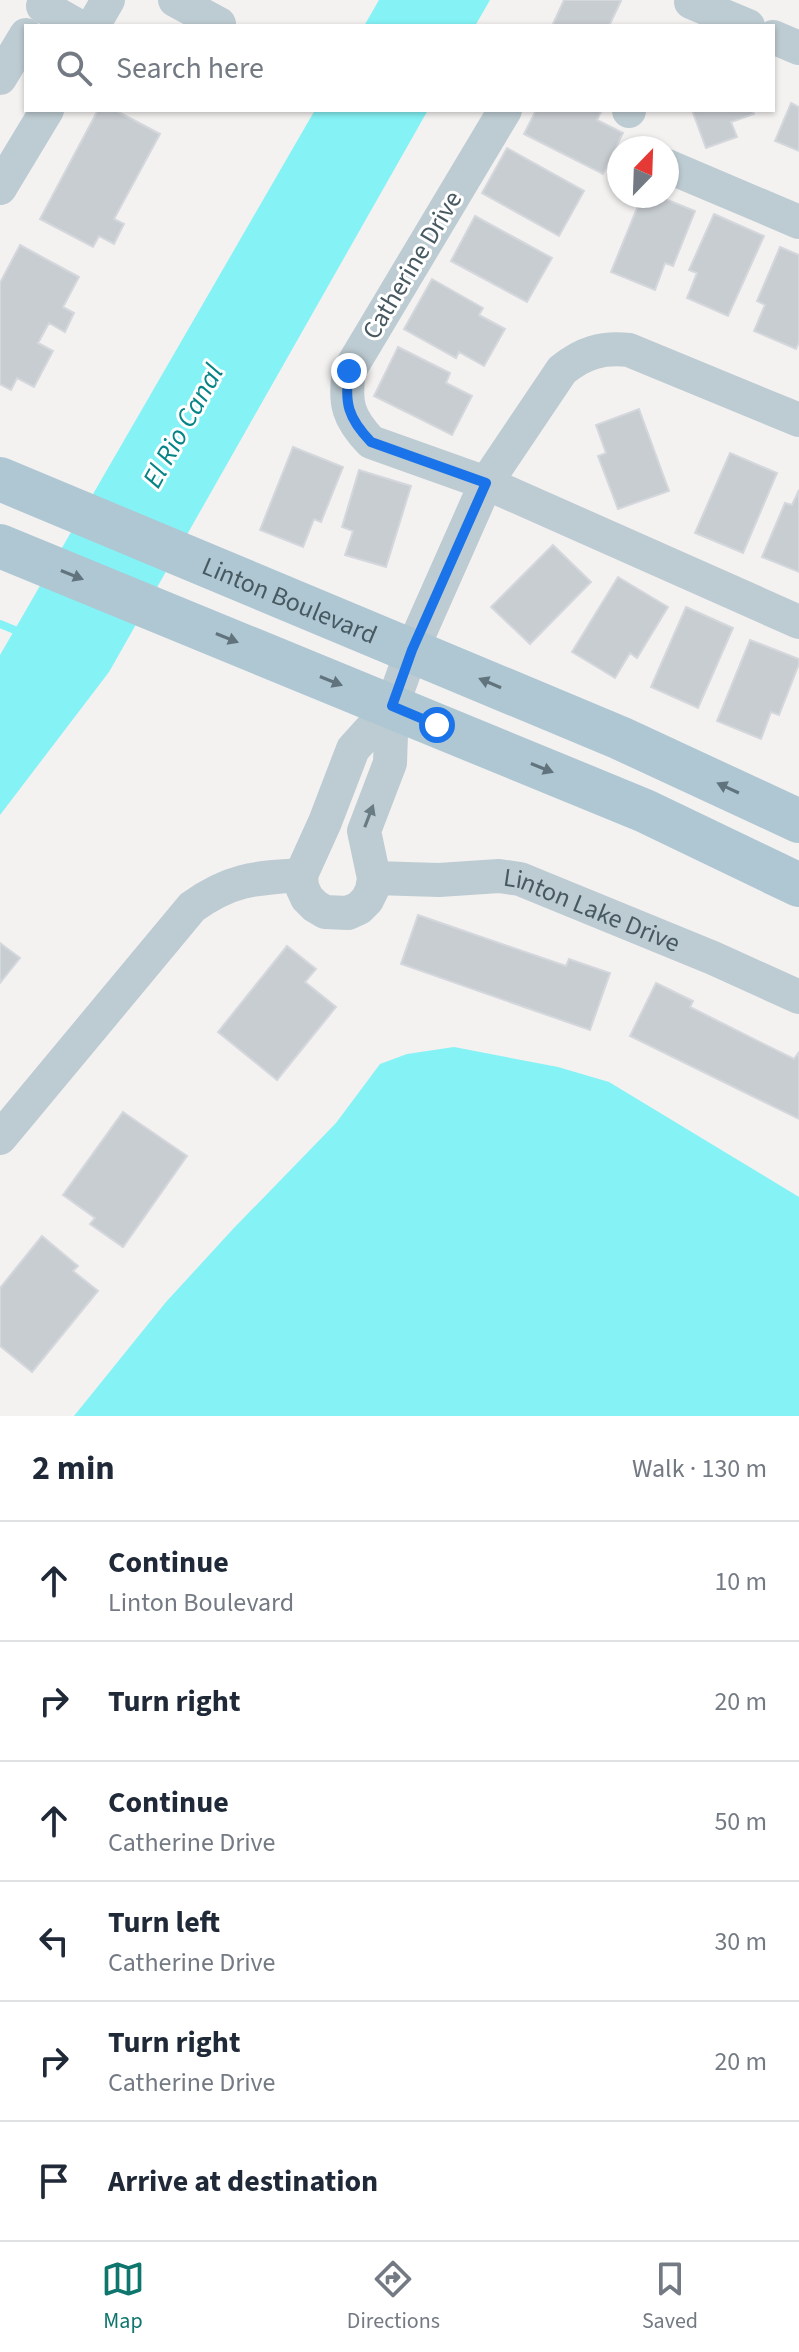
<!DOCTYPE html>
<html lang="en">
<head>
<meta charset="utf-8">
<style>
  :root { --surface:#fff; --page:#f6f6f7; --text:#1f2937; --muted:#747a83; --line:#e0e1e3; --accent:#0f766e }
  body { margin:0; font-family:"Source Sans 3",sans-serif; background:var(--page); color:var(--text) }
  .compass { position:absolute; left:607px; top:136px; width:72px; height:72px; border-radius:50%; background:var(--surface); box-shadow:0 2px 6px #0004; rotate:23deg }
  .stop { position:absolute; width:24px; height:24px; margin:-18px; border:6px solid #1a73e8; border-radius:50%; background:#fff }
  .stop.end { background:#1a73e8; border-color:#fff; box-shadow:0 2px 8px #0008 }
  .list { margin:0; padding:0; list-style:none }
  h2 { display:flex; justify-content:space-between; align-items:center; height:104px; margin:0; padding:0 32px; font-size:34px }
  h2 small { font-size:26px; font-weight:400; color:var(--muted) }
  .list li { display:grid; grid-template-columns:52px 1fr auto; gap:24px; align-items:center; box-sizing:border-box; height:120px; padding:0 32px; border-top:2px solid var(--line) }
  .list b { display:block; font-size:30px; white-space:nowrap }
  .list p { margin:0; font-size:26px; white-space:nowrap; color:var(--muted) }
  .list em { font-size:26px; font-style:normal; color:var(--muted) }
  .icon { flex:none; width:44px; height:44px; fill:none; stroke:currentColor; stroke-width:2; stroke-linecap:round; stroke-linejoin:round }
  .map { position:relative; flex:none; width:799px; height:1416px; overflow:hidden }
  .search { position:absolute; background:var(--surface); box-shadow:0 2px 6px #0004; left:24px; right:24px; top:24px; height:88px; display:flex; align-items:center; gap:20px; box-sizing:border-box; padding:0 28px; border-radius:0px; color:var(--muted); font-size:30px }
  .sheet { height:824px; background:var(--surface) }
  nav { display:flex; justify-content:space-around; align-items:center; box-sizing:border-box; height:112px; border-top:2px solid var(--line); background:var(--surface); font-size:22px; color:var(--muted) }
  nav a { display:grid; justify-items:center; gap:4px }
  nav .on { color:var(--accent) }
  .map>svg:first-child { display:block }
</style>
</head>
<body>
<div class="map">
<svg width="799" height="1416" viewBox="0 0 799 1416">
  <rect width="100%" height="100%" fill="#f4f1f1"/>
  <!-- water -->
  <path fill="#85f2f5" d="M379,0H490L475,26H364Z
    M315,110H428L109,672L0,815V655Z
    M454,1047L558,1067L609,1082L799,1197V1416H74L166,1302L233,1229L336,1123L380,1064L407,1054Z"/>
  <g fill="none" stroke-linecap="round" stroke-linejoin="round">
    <!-- stream -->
    <path stroke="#85f2f5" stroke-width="8" d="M0,624L22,633"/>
  </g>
  <!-- building -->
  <path fill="#c8cdd2" stroke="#d4d8dd" stroke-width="2" d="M564,0H619L621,1L609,26H552Z
    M791,103L799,107V151L775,141Z
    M98,110H115L160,134L114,219L124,224L114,244L99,236L93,247L40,219Z
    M536,110H597L601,112L597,120L623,133L603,174L524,134Z
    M692,110H752L754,114L731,122L737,137L706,148Z
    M507,148L584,191L559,236L482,193Z
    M642,196H658L695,211L673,266L665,263L655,290L611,272Z
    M714,214L764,236L728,316L687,298L697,273L689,270Z
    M475,216L552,258L527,302L451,261Z
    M20,245L79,277L63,307L74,313L65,332L49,323L38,343L53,351L34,387L17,378L11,390L0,384V283Z
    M780,247L799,255V342L796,349L754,331L765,305L757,301Z
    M432,279L483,308L479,315L505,329L484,366L459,352L456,358L404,329Z
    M398,347L450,373L446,383L472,396L452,435L374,396Z
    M639,409L669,491L618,509L598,456L606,453L596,425Z
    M293,447L343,467L321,522L314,519L303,547L260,530Z
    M730,453L777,473L743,553L695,533Z
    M359,470L411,486L386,567L345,555L353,531L342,527Z
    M799,490V572L762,557L785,503L792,505Z
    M553,545L591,582L530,644L491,607Z
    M618,577L668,607L637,658L630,653L615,678L572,652Z
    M686,607L733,628L698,708L651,687Z
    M750,640L799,659V664L779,715L771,712L761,739L717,721Z
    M418,915L566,966L569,959L610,973L590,1030L401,964Z
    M0,943L20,958L0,983Z
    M287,946L316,969L305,982L336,1007L277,1080L218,1032Z
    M656,983L693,1001L690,1007L794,1059L799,1052V1119L630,1036Z
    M123,1112L187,1156L123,1247L90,1224L95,1218L63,1195Z
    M42,1236L78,1266L73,1271L98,1291L32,1372L0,1346V1288Z"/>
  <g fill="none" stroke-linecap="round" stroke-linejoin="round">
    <!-- minor -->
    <g stroke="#bdccd2" stroke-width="34">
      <path d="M175,0L219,24"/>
      <path d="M691,2L748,26"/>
      <path d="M43,6L78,26"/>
      <path d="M93,26L108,0"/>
      <path d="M773,37L799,48"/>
      <path d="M0,78L26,35"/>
      <path d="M505,110L349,371C344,403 348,418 371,442L486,483L799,622"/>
      <path d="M629,111V110"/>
      <path d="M667,166L799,222"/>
      <path d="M0,188L47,110"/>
      <path d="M392,706L353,749L325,822L301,875L302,887L307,898L315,906L325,912L348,913L359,908L367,900L372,890L374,878L364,831L390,763L392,706L412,650L486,483L562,370C583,353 602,347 629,350L799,420"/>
      <path id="s1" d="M374,878L439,880L499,876L520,879L713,958L799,997"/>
      <path d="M0,1138L192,907C231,879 255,878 301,875"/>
    </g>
    <!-- major -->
    <g stroke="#aec7d2" stroke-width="44">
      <path id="s2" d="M0,479L620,738L799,821"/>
      <path d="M0,546L645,811L799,885"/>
    </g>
  </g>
  <!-- one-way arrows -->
  <defs><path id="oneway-solid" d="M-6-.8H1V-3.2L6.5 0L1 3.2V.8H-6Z" transform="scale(2)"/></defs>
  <g fill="#61747d">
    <use href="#oneway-solid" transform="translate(72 575) rotate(22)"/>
    <use href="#oneway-solid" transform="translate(227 638) rotate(22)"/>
    <use href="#oneway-solid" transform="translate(331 681) rotate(22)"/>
    <use href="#oneway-solid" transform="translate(490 683) rotate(-157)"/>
    <use href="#oneway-solid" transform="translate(542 768) rotate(22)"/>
    <use href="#oneway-solid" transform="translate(728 788) rotate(-155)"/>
  </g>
  <use fill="#6a7c83" href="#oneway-solid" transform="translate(369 816) rotate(-69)"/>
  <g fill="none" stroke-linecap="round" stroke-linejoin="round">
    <!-- route -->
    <path stroke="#1a73e8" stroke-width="10" d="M349,371C344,403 348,418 371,442L486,483L412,650L392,706L437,725"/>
  </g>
  <g text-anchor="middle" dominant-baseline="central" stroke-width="6" stroke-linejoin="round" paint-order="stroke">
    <!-- street labels -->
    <g font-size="26" fill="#475961" stroke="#fff">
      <text transform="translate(412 265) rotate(-59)">Catherine Drive</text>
      <text stroke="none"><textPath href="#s2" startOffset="314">Linton Boulevard</textPath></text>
      <text stroke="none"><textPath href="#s1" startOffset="224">Linton Lake Drive</textPath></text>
    </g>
    <!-- water labels -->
    <g font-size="28" font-style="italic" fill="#058487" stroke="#fff">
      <text transform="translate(183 426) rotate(-61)">El Rio Canal</text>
    </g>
  </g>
</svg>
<svg class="compass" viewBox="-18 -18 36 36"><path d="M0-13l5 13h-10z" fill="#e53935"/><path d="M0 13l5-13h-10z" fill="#747a83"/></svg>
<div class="stop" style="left:437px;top:725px"></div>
<div class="stop end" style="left:349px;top:371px"></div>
<div class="search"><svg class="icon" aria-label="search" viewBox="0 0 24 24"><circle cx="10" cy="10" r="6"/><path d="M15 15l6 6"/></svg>Search here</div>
</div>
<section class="sheet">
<h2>2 min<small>Walk · 130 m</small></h2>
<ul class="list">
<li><svg class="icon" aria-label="ahead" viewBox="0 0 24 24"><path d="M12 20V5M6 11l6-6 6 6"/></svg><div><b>Continue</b><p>Linton Boulevard</p></div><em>10 m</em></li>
<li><svg class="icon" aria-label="right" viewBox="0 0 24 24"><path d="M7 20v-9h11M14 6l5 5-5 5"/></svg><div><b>Turn right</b></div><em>20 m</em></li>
<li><svg class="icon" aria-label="ahead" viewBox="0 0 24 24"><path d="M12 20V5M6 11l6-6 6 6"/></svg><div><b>Continue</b><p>Catherine Drive</p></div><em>50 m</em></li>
<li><svg class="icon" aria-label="left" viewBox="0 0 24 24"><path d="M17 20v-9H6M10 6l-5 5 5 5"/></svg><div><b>Turn left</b><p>Catherine Drive</p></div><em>30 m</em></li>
<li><svg class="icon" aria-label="right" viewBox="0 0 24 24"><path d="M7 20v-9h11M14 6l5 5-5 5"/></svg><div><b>Turn right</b><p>Catherine Drive</p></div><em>20 m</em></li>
<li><svg class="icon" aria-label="arrive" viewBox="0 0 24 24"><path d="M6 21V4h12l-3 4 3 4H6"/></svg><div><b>Arrive at destination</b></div></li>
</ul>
</section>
<nav>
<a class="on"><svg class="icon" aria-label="map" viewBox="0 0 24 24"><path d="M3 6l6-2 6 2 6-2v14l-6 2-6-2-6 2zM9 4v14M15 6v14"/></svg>Map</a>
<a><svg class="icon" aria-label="directions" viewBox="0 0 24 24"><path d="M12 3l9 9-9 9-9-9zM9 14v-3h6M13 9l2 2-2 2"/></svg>Directions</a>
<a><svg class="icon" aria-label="saved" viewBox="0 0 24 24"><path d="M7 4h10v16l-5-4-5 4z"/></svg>Saved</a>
</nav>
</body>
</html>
